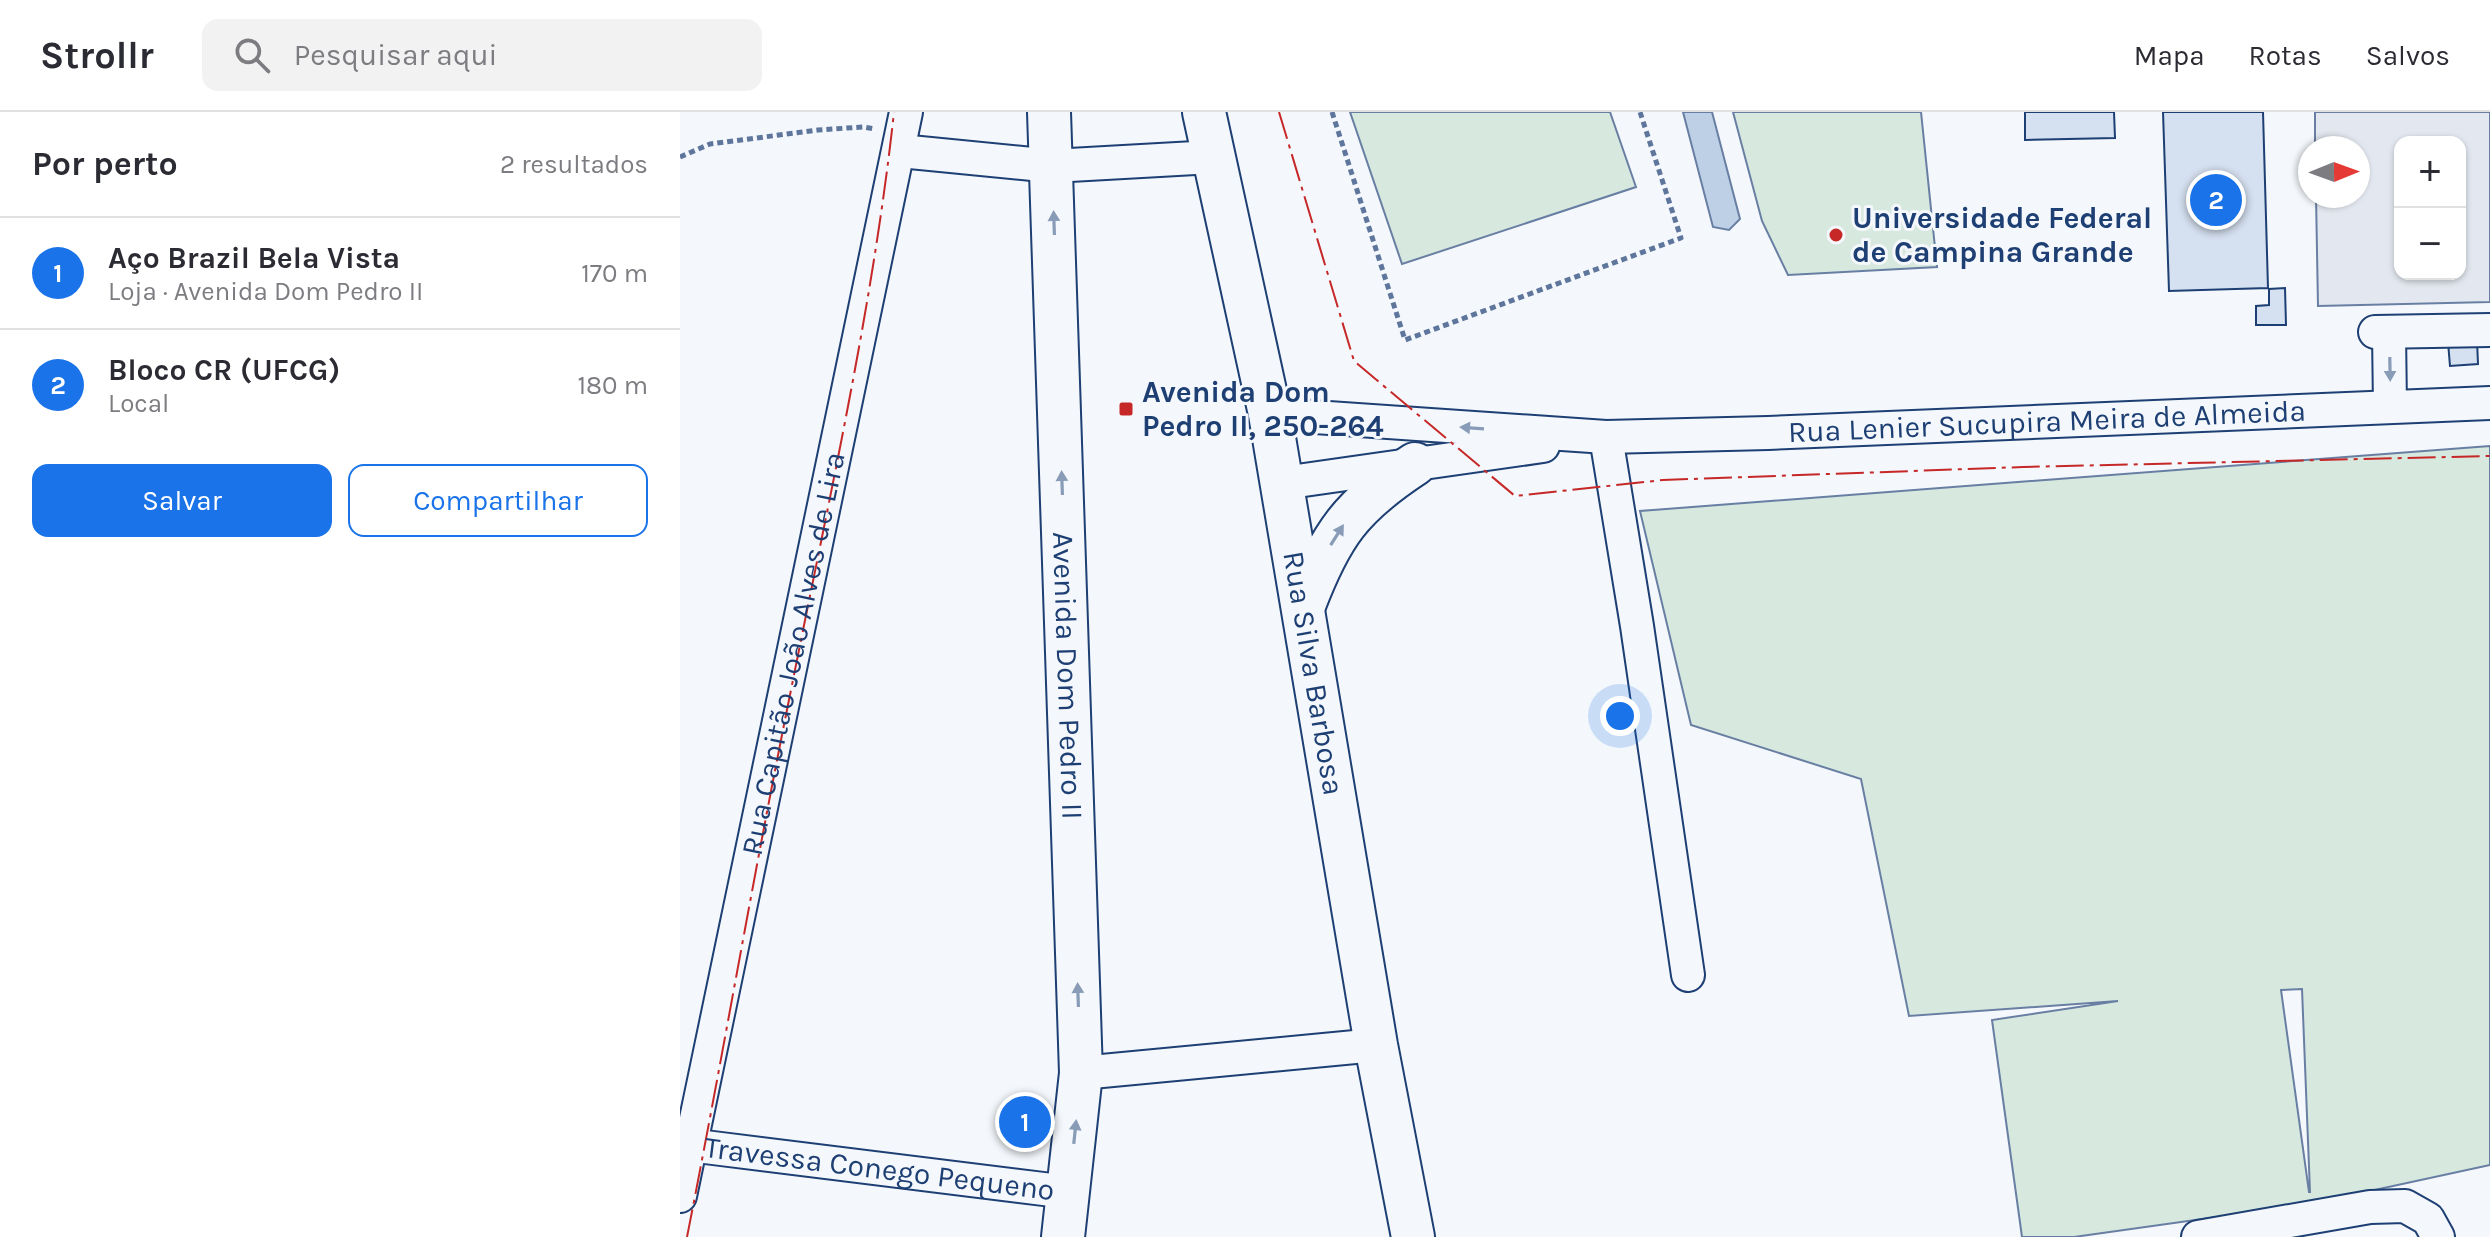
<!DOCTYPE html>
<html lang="pt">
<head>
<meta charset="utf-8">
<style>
  :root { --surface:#fff; --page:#f2f2f3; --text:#2b2b33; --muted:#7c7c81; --line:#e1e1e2; --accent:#1a73e8 }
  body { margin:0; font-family:Karla,sans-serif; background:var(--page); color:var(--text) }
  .controls { position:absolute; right:24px; top:24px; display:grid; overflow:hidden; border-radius:16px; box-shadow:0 2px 6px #0004 }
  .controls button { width:72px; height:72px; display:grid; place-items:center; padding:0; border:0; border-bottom:2px solid var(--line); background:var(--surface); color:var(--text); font:40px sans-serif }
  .compass { position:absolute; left:1618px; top:24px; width:72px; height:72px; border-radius:50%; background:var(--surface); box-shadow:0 2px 6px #0004; rotate:89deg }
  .you { position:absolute; left:940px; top:604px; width:28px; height:28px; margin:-20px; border:6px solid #fff; border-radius:50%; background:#1a73e8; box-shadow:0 0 0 12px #1a73e833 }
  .badge { display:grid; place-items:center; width:52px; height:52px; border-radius:50%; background:var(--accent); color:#fff; font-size:26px; font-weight:700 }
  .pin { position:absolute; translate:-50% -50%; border:4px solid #fff; box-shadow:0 2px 8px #0006 }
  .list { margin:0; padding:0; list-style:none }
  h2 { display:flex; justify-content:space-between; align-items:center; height:104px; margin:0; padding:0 32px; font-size:34px }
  h2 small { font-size:26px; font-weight:400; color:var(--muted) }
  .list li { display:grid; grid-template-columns:52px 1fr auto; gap:24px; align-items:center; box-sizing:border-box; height:112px; padding:0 32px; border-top:2px solid var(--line) }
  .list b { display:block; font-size:30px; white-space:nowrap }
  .list p { margin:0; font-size:26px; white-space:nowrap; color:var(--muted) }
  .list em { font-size:26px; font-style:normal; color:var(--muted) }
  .actions { display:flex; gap:16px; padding:24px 32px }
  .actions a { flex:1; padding:18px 0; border:2px solid var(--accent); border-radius:16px; text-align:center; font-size:28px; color:var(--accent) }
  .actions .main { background:var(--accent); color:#fff }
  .icon { flex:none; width:44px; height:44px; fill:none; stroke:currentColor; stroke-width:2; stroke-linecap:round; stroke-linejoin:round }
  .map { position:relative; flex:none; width:1810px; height:1125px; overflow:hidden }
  header { display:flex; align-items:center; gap:48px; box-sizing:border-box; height:112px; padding:0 40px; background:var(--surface); border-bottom:2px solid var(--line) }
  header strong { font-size:38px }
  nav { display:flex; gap:44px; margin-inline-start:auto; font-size:28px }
  .search { width:560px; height:72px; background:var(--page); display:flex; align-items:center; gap:20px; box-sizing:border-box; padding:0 28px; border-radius:16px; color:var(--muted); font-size:30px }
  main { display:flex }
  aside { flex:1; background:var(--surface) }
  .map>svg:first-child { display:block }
</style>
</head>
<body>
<header>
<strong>Strollr</strong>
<div class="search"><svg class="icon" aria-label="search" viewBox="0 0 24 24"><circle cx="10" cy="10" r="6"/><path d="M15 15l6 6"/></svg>Pesquisar aqui</div>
<nav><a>Mapa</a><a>Rotas</a><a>Salvos</a></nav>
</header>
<main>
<aside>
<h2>Por perto<small>2 resultados</small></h2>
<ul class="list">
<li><span class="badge">1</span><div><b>Aço Brazil Bela Vista</b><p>Loja · Avenida Dom Pedro II</p></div><em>170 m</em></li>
<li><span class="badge">2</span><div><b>Bloco CR (UFCG)</b><p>Local</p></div><em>180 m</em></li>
</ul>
<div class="actions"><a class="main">Salvar</a><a>Compartilhar</a></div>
</aside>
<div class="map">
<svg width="1810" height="1125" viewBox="0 0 1810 1125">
  <rect width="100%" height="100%" fill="#f4f7fb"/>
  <!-- green -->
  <path fill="#d7e8df" stroke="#687fa3" stroke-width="2" fill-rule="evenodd" d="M670,0H930L956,75L722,152Z
    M1053,0H1241L1257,155L1108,163L1082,109Z
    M1810,334V1053L1630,1092L1394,1125H1342L1312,908L1438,889L1229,904L1181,667L1011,613L960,399ZM1622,877L1630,1080H1629L1601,878Z"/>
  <!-- parking -->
  <path fill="#e3e8f0" stroke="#687fa3" stroke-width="2" fill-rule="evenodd" d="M1635,0H1810V190L1638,194L1636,84H1678V36H1635ZM1720,30H1780V162H1720Z"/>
  <!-- water -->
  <path fill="#bed0e5" stroke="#687fa3" stroke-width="2" d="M1003,0H1032L1060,107L1049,118L1033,115Z"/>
  <!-- building -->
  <path fill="#d5e0f0" stroke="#1d3f73" stroke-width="2" d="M1345,0H1434L1435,26L1345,28Z
    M1483,0H1583L1588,176L1489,179Z
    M1605,176L1606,213H1576V194L1589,193V177Z
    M1797,228L1798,252L1770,254L1768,230Z"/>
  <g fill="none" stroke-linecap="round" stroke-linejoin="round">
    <!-- minor casing -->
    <g stroke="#1d3f73" stroke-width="36">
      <g id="minor">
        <path d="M220,39L372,54L533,45"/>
        <path d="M1695,220L1810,218"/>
        <path d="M1709,220L1710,295"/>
        <path id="s1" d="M590,302L926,325L1088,321L1810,291"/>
        <path d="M926,325L957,514L1008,863"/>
        <path d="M603,371L863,334"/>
        <path d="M401,961L696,933"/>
        <path id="s2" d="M9,1033L388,1080"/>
        <path id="s3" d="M0,1084L226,0"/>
        <path d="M1518,1125L1690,1095L1725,1094L1748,1107L1758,1125"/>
      </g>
    </g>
    <!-- major casing -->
    <g stroke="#1d3f73" stroke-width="46">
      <g id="major">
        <path id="s4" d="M369,0L401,961L383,1125"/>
        <path id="s5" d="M524,0L590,302L696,933L733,1125"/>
        <path d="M624,493C651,422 671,394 735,352"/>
      </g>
    </g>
    <!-- path -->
    <path stroke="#5e769c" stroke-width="5" stroke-dasharray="6 4" stroke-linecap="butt" d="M652,0L725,228L1001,126L960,0
      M0,45L30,32L138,18L183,15L195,17"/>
    <!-- minor -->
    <use href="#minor" stroke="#f4f7fb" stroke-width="32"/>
    <!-- major -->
    <use href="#major" stroke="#f4f7fb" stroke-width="42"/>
    <!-- power -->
    <path stroke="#c62828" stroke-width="2" stroke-dasharray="28 6 4 6" stroke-linecap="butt" d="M599,0L674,249L835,384L983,368L1343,355L1810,344
      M7,1125C43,943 74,760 111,578C149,386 193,194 214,0"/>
  </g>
  <!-- one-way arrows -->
  <defs><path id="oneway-solid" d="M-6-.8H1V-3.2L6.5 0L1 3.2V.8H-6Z" transform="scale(2)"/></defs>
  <g fill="#889bb7">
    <use href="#oneway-solid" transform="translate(374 111) rotate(-92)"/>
    <use href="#oneway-solid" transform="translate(1710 257) rotate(89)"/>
    <use href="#oneway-solid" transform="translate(792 316) rotate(-176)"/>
    <use href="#oneway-solid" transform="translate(382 371) rotate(-92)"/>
    <use href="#oneway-solid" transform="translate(657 423) rotate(-58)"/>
    <use href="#oneway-solid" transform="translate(398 883) rotate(-92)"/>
    <use href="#oneway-solid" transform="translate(395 1020) rotate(-84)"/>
  </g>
  <!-- markers -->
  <g fill="#c62828" stroke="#f4f7fb" stroke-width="3">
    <circle cx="1156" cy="123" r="8"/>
    <rect x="438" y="289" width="16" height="16" rx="4"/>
  </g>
  <g text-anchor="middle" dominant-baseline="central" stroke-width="6" stroke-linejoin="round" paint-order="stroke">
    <!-- poi labels -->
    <g font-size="30" font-weight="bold" fill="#1d3f73" stroke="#f4f7fb" text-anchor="start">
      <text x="1172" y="106">Universidade Federal<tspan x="1172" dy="34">de Campina Grande</tspan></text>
      <text x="462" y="280">Avenida Dom<tspan x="462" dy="34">Pedro II, 250-264</tspan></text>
    </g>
    <!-- street labels -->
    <g font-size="30" fill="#1d3f73" stroke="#f4f7fb">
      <text stroke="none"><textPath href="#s1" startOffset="778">Rua Lenier Sucupira Meira de Almeida</textPath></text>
      <text stroke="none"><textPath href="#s3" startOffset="554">Rua Capitão João Alves de Lira</textPath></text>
      <text stroke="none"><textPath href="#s5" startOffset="572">Rua Silva Barbosa</textPath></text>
      <text stroke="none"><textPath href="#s4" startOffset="564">Avenida Dom Pedro II</textPath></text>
      <text stroke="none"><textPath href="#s2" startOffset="192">Travessa Conego Pequeno</textPath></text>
    </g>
  </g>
</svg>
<div class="controls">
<button>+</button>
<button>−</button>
</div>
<svg class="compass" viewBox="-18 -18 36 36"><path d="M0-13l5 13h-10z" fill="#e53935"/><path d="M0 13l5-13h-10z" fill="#7c7c81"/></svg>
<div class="you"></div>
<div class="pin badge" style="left:345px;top:1010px">1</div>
<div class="pin badge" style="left:1536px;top:88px">2</div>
</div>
</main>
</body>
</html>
